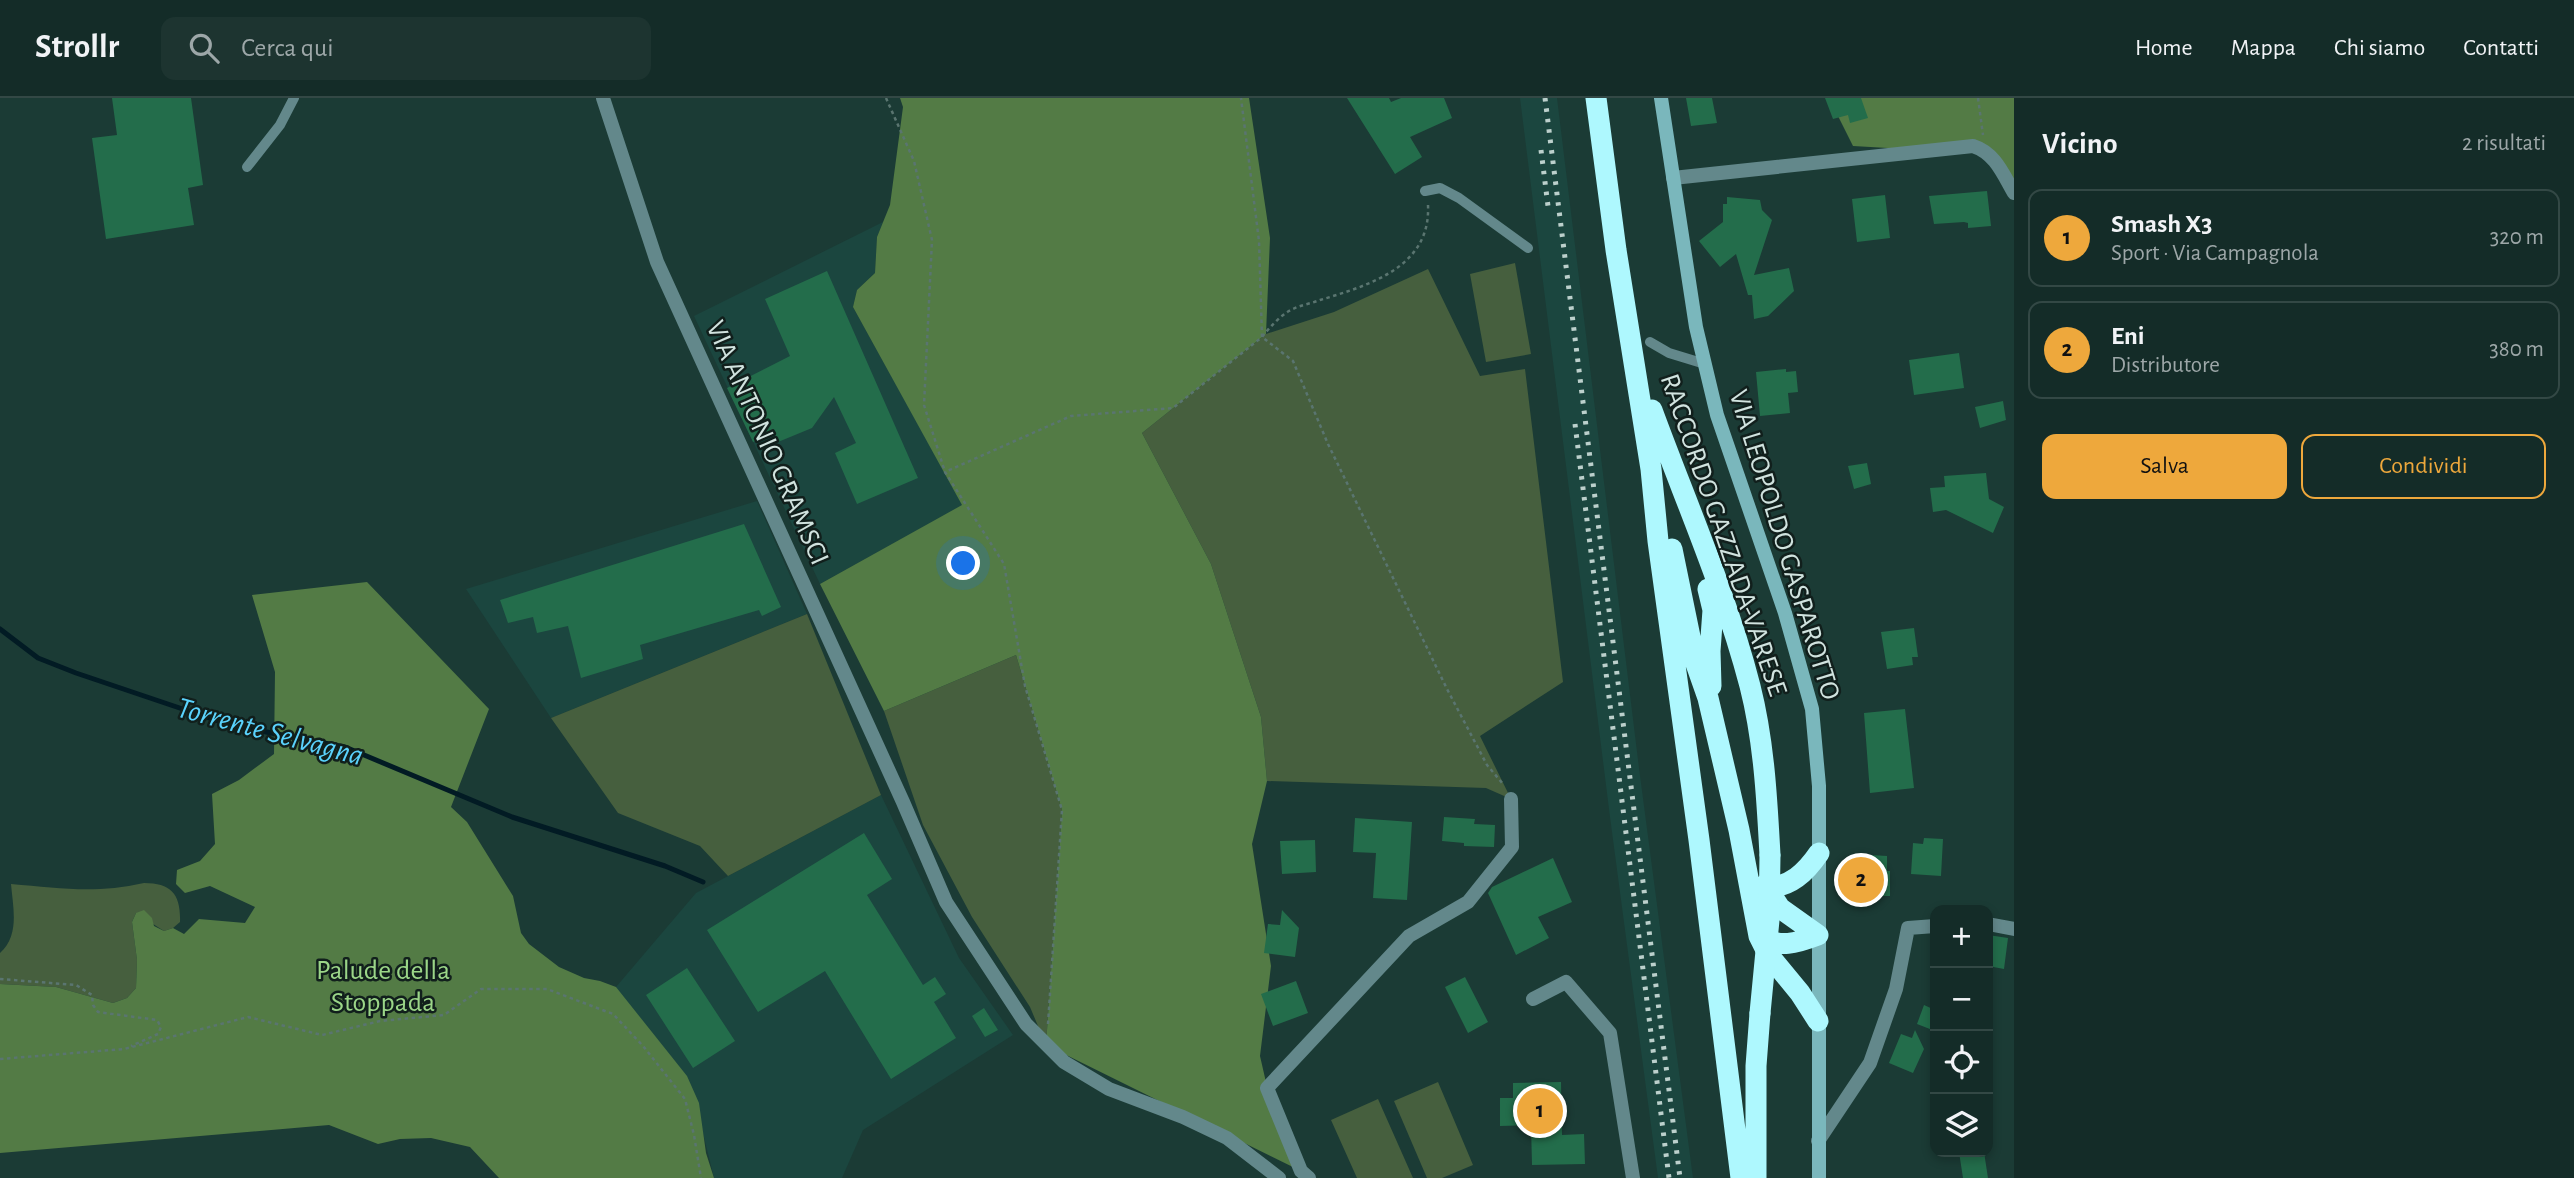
<!DOCTYPE html>
<html lang="it">
<head>
<meta charset="utf-8">
<style>
  :root { --surface:#142c28; --page:#1d3430; --text:#f1f3f6; --muted:#9da7a8; --line:#334845; --accent:#eea83c }
  body { margin:0; font-family:"Alegreya Sans",sans-serif; background:var(--page); color:var(--text) }
  .controls { position:absolute; right:21px; bottom:21px; display:grid; overflow:hidden; border-radius:14px; box-shadow:0 4px 10px #0003 }
  .controls button { width:63px; height:63px; display:grid; place-items:center; padding:0; border:0; border-bottom:2px solid var(--line); background:var(--surface); color:var(--text); font:35px sans-serif }
  .you { position:absolute; left:964px; top:466px; width:24px; height:24px; margin:-18px; border:5px solid #fff; border-radius:50%; background:#1a73e8; box-shadow:0 0 0 10px #1a73e833 }
  .badge { display:grid; place-items:center; width:46px; height:46px; border-radius:50%; background:var(--accent); color:#111; font-size:23px; font-weight:700 }
  .pin { position:absolute; translate:-50% -50%; border:4px solid #fff; box-shadow:0 2px 7px #0006 }
  .list { margin:0; padding:0; list-style:none }
  h2 { display:flex; justify-content:space-between; align-items:center; height:91px; margin:0; padding:0 28px; font-size:30px }
  h2 small { font-size:23px; font-weight:400; color:var(--muted) }
  .list li { display:grid; grid-template-columns:46px 1fr auto; gap:21px; align-items:center; box-sizing:border-box; height:98px; margin:0 14px 14px; padding:0 14px; border:2px solid var(--line); border-radius:14px }
  .list b { display:block; font-size:26px; white-space:nowrap }
  .list p { margin:0; font-size:23px; white-space:nowrap; color:var(--muted) }
  .list em { font-size:23px; font-style:normal; color:var(--muted) }
  .actions { display:flex; gap:14px; padding:21px 28px }
  .actions a { flex:1; padding:16px 0; border:2px solid var(--accent); border-radius:14px; text-align:center; font-size:24px; color:var(--accent) }
  .actions .main { background:var(--accent); color:#111 }
  .icon { flex:none; width:38px; height:38px; fill:none; stroke:currentColor; stroke-width:2; stroke-linecap:round; stroke-linejoin:round }
  .map { position:relative; flex:none; width:2014px; height:1080px; overflow:hidden }
  header { display:flex; align-items:center; gap:42px; box-sizing:border-box; height:98px; padding:0 35px; background:var(--surface); border-bottom:2px solid var(--line) }
  header strong { font-size:33px }
  nav { display:flex; gap:38px; margin-inline-start:auto; font-size:24px }
  .search { width:490px; height:63px; background:var(--page); display:flex; align-items:center; gap:18px; box-sizing:border-box; padding:0 24px; border-radius:14px; color:var(--muted); font-size:26px }
  main { display:flex }
  aside { flex:1; background:var(--surface) }
  .map>svg:first-child { display:block }
</style>
</head>
<body>
<header>
<strong>Strollr</strong>
<div class="search"><svg class="icon" aria-label="search" viewBox="0 0 24 24"><circle cx="10" cy="10" r="6"/><path d="M15 15l6 6"/></svg>Cerca qui</div>
<nav><a>Home</a><a>Mappa</a><a>Chi siamo</a><a>Contatti</a></nav>
</header>
<main>
<div class="map">
<svg width="2014" height="1080" viewBox="0 0 2014 1080">
  <rect width="100%" height="100%" fill="#1b3b35"/>
  <!-- built -->
  <path fill="#1b463f" d="M1520,0H1557L1639,670L1693,1080H1658L1610,719Z
    M883,124L877,139L875,175L857,192L853,209L963,407L820,486L694,218Z
    M757,403L807,516L551,620L466,491Z
    M881,697L959,860L1013,937L863,1032L842,1080H714L702,1031L616,889L696,795Z"/>
  <!-- green -->
  <path fill="#465f3e" d="M1515,165L1531,256L1486,264L1470,176Z
    M1428,171L1480,278L1525,271L1563,584L1480,638L1511,701L1486,690L1267,683L1261,619L1211,466L1142,335L1266,236L1334,214Z
    M807,516L881,697L728,778L700,748L618,715L551,620Z
    M1016,557L1062,712L1046,947L1030,909L972,819L923,727L884,613Z
    M144,785C172,785 181,797 180,824L173,830L164,833L136,815L132,824L137,862L136,890L127,900L113,905L56,889L0,886V855C20,837 13,810 11,786C60,790 95,796 144,785Z
    M1438,984L1473,1067L1442,1080H1427L1394,1003Z
    M1378,1001L1413,1080H1357L1331,1022Z"/>
  <!-- forest -->
  <path fill="#537b45" d="M900,0H1249L1270,140L1266,236L1142,335L1211,466L1261,619L1267,683L1252,746L1271,868L1260,958L1276,1028L1301,1073L1046,947L1062,712L1016,557L884,613L820,486L962,407L853,209L857,192L875,175L877,139L890,107L903,9Z
    M1829,0H2014V86L2001,68L1975,55L1853,48Z
    M367,484L489,611L451,709L467,724L513,798L521,835L529,846L559,869L584,880L600,883L616,889L687,978L699,1005L706,1055L714,1080H499L470,1049L431,1040L400,1041L378,1046L329,1027L0,1055V886L56,889L113,905L127,900L136,890L137,862L132,824L136,815L144,812L152,820L154,828L164,833L173,830L184,836L199,821L245,825L255,809L210,788L185,795L176,786L177,772L200,763L215,746L212,696L239,682L274,656L275,574L252,497Z"/>
  <g fill="none" stroke-linecap="round" stroke-linejoin="round">
    <!-- stream -->
    <path stroke="#021b24" stroke-width="5" d="M0,531L38,560L76,575L230,627L345,649L512,719L665,768L703,784"/>
  </g>
  <!-- building -->
  <path fill="#236d4b" d="M112,0H191L203,87L188,90L194,127L106,141L92,40L117,37Z
    M1347,0H1389L1391,4L1401,0H1444L1452,20L1410,39L1422,59L1395,76Z
    M1686,0H1712L1717,25L1691,28Z
    M1825,0H1861L1868,20L1850,25L1848,17L1833,21Z
    M1987,93L1991,128L1968,130V125L1964,124L1934,126L1929,98Z
    M1885,97L1890,140L1857,144L1852,101Z
    M1727,99L1760,102L1762,112L1772,122L1754,177L1789,170L1794,193L1768,218L1754,221L1752,197H1748L1736,156L1720,169L1699,143L1723,124V106H1727Z
    M827,173L918,380L857,406L835,355L856,345L834,299L812,330L778,344L775,336L753,344L727,290L790,258L765,201Z
    M1959,255L1964,290L1914,297L1909,262Z
    M1786,271V274L1796,273L1798,294L1788,295L1790,315L1760,318L1756,274Z
    M2003,303L2006,322L1980,330L1975,309Z
    M1867,365L1871,386L1854,391L1848,368Z
    M1986,375L1989,401L2004,409L1993,435L1946,412L1933,414L1930,390L1945,389L1944,378Z
    M744,426L781,509L762,518L759,512L640,547L643,561L581,580L568,528L537,535L533,519L508,525L500,502Z
    M1914,530L1918,559H1912L1913,567L1887,571L1881,534Z
    M1905,611L1914,690L1870,695L1864,615Z
    M1444,719L1475,721L1474,726L1495,727L1494,749L1464,748V745L1442,743Z
    M1355,720L1412,724L1407,802L1373,800L1376,755L1353,754Z
    M864,735L892,781L867,797L923,887L935,879L946,896L934,904L956,940L891,981L825,873L758,914L707,832Z
    M1924,740L1943,741L1941,778L1911,776L1913,745L1923,746Z
    M1315,742L1316,774L1282,776L1280,743Z
    M1871,757L1887,758V773H1890V798H1859L1860,777L1871,776Z
    M1553,760L1572,804L1538,819L1549,840L1516,857L1488,795L1492,789Z
    M1282,812L1299,830L1295,859L1264,855L1268,826L1280,827Z
    M1988,837L2008,840L2004,871L1988,868Z
    M687,870L735,943L693,970L646,897Z
    M1465,879L1488,924L1468,935L1445,889Z
    M1296,883L1308,915L1273,928L1261,896Z
    M1924,907L1935,912V933L1917,926Z
    M984,910L998,932L985,939L972,918Z
    M1915,932L1924,951L1913,975L1889,965L1901,936L1912,940Z
    M1561,984L1562,1037L1584,1036L1585,1066L1532,1067L1531,1027L1500,1028V1000H1513V985Z
    M1959,1054H1984L1988,1080H1963Z"/>
  <g fill="none" stroke-linecap="round" stroke-linejoin="round">
    <!-- path -->
    <path stroke="#5a7570" stroke-width="2.5" stroke-dasharray="3.5 3.5" stroke-linecap="butt" d="M886,0L914,63L932,142L924,307L945,374
      M1978,0L1983,37
      M1428,107C1431,169 1370,187 1320,202C1310,206 1299,207 1289,213C1279,219 1270,229 1262,239L1293,263L1328,346L1447,591L1487,667L1503,686
      M0,881L76,887L92,897L93,907L98,914L157,922L161,929L158,936L131,948
      M1048,926L1062,712L1025,588L1004,466L945,374L1071,318L1173,310L1262,239L1259,143L1241,0
      M0,961L124,951L248,919L322,937L380,923L444,917L481,891H547L613,916L643,948L685,1001L694,1037L701,1080"/>
    <!-- lane -->
    <path stroke="#63888b" stroke-width="10" d="M247,69L280,27L294,0
      M1425,93L1440,90L1459,100L1528,150
      M1650,244L1669,255L1705,266"/>
    <!-- street -->
    <path stroke="#63888b" stroke-width="14" d="M603,0L657,164L903,704L946,804L1026,926L1064,964L1109,991L1183,1019L1227,1040L1279,1080
      M1673,80L1973,48C1995,55 2003,76 2014,95
      M1988,826L2014,831
      M1533,901L1566,884L1610,935L1633,1080
      M1818,1043L1870,965L1896,891L1908,830L1935,828
      M1309,1080L1301,1073L1267,990L1409,838L1468,804L1512,749L1511,701"/>
    <!-- secondary -->
    <path stroke="#7ab7bc" stroke-width="14" d="M1661,0L1696,229L1717,317L1785,515L1812,611L1819,688V1080"/>
    <!-- highway -->
    <path stroke="#aef8fe" stroke-width="21" d="M1596,0L1616,152L1651,371L1658,443L1699,742L1741,1080
      M1652,312C1685,402 1726,495 1750,588C1764,643 1767,701 1770,757
      M1672,451L1695,563L1708,600L1739,732L1759,838L1768,856L1800,895L1818,923
      M1708,491L1713,512L1710,553L1711,588
      M1765,787L1780,810L1818,837
      M1766,789C1790,790 1806,774 1819,755
      M1759,838C1779,851 1797,845 1818,837
      M1756,1080V968L1760,915"/>
    <!-- rail -->
    <path stroke="#bcd0cc" stroke-width="5" stroke-dasharray="3.5 7" stroke-linecap="butt" d="M1545,0L1680,1080
      M1541,52L1548,108
      M1575,326L1669,1080"/>
    <!-- highway-bridge -->
    <path stroke="#aef8fe" stroke-width="21" d="M1760,915L1769,822L1770,757"/>
  </g>
  <g text-anchor="middle" dominant-baseline="central" stroke-width="5" stroke-linejoin="round" paint-order="stroke">
    <!-- street labels -->
    <g font-size="28" fill="#d1e3df" stroke="#111f1c">
      <text transform="translate(767 345) rotate(66)">VIA ANTONIO GRAMSCI</text>
      <text transform="translate(1723 437) rotate(71)">RACCORDO GAZZADA-VARESE</text>
      <text transform="translate(1784 447) rotate(73)">VIA LEOPOLDO GASPAROTTO</text>
    </g>
    <!-- park labels -->
    <g font-size="28" fill="#9bd688" stroke="#111f1c">
      <text x="383" y="873">Palude della<tspan x="383" dy="32">Stoppada</tspan></text>
    </g>
    <!-- water labels -->
    <g font-size="30" font-style="italic" fill="#5ad2fc" stroke="#111f1c">
      <text transform="translate(270 634) rotate(15)">Torrente Selvagna</text>
    </g>
  </g>
</svg>
<div class="controls">
<button>+</button>
<button>−</button>
<button><svg class="icon" aria-label="locate" viewBox="0 0 24 24"><circle cx="12" cy="12" r="6"/><path d="M12 2v4M12 18v4M2 12h4M18 12h4"/></svg></button>
<button><svg class="icon" aria-label="layers" viewBox="0 0 24 24"><path d="M12 4l9 5-9 5-9-5zM3 14l9 5 9-5"/></svg></button>
</div>
<div class="you"></div>
<div class="pin badge" style="left:1540px;top:1013px">1</div>
<div class="pin badge" style="left:1861px;top:782px">2</div>
</div>
<aside>
<h2>Vicino<small>2 risultati</small></h2>
<ul class="list">
<li><span class="badge">1</span><div><b>Smash X3</b><p>Sport · Via Campagnola</p></div><em>320 m</em></li>
<li><span class="badge">2</span><div><b>Eni</b><p>Distributore</p></div><em>380 m</em></li>
</ul>
<div class="actions"><a class="main">Salva</a><a>Condividi</a></div>
</aside>
</main>
</body>
</html>
